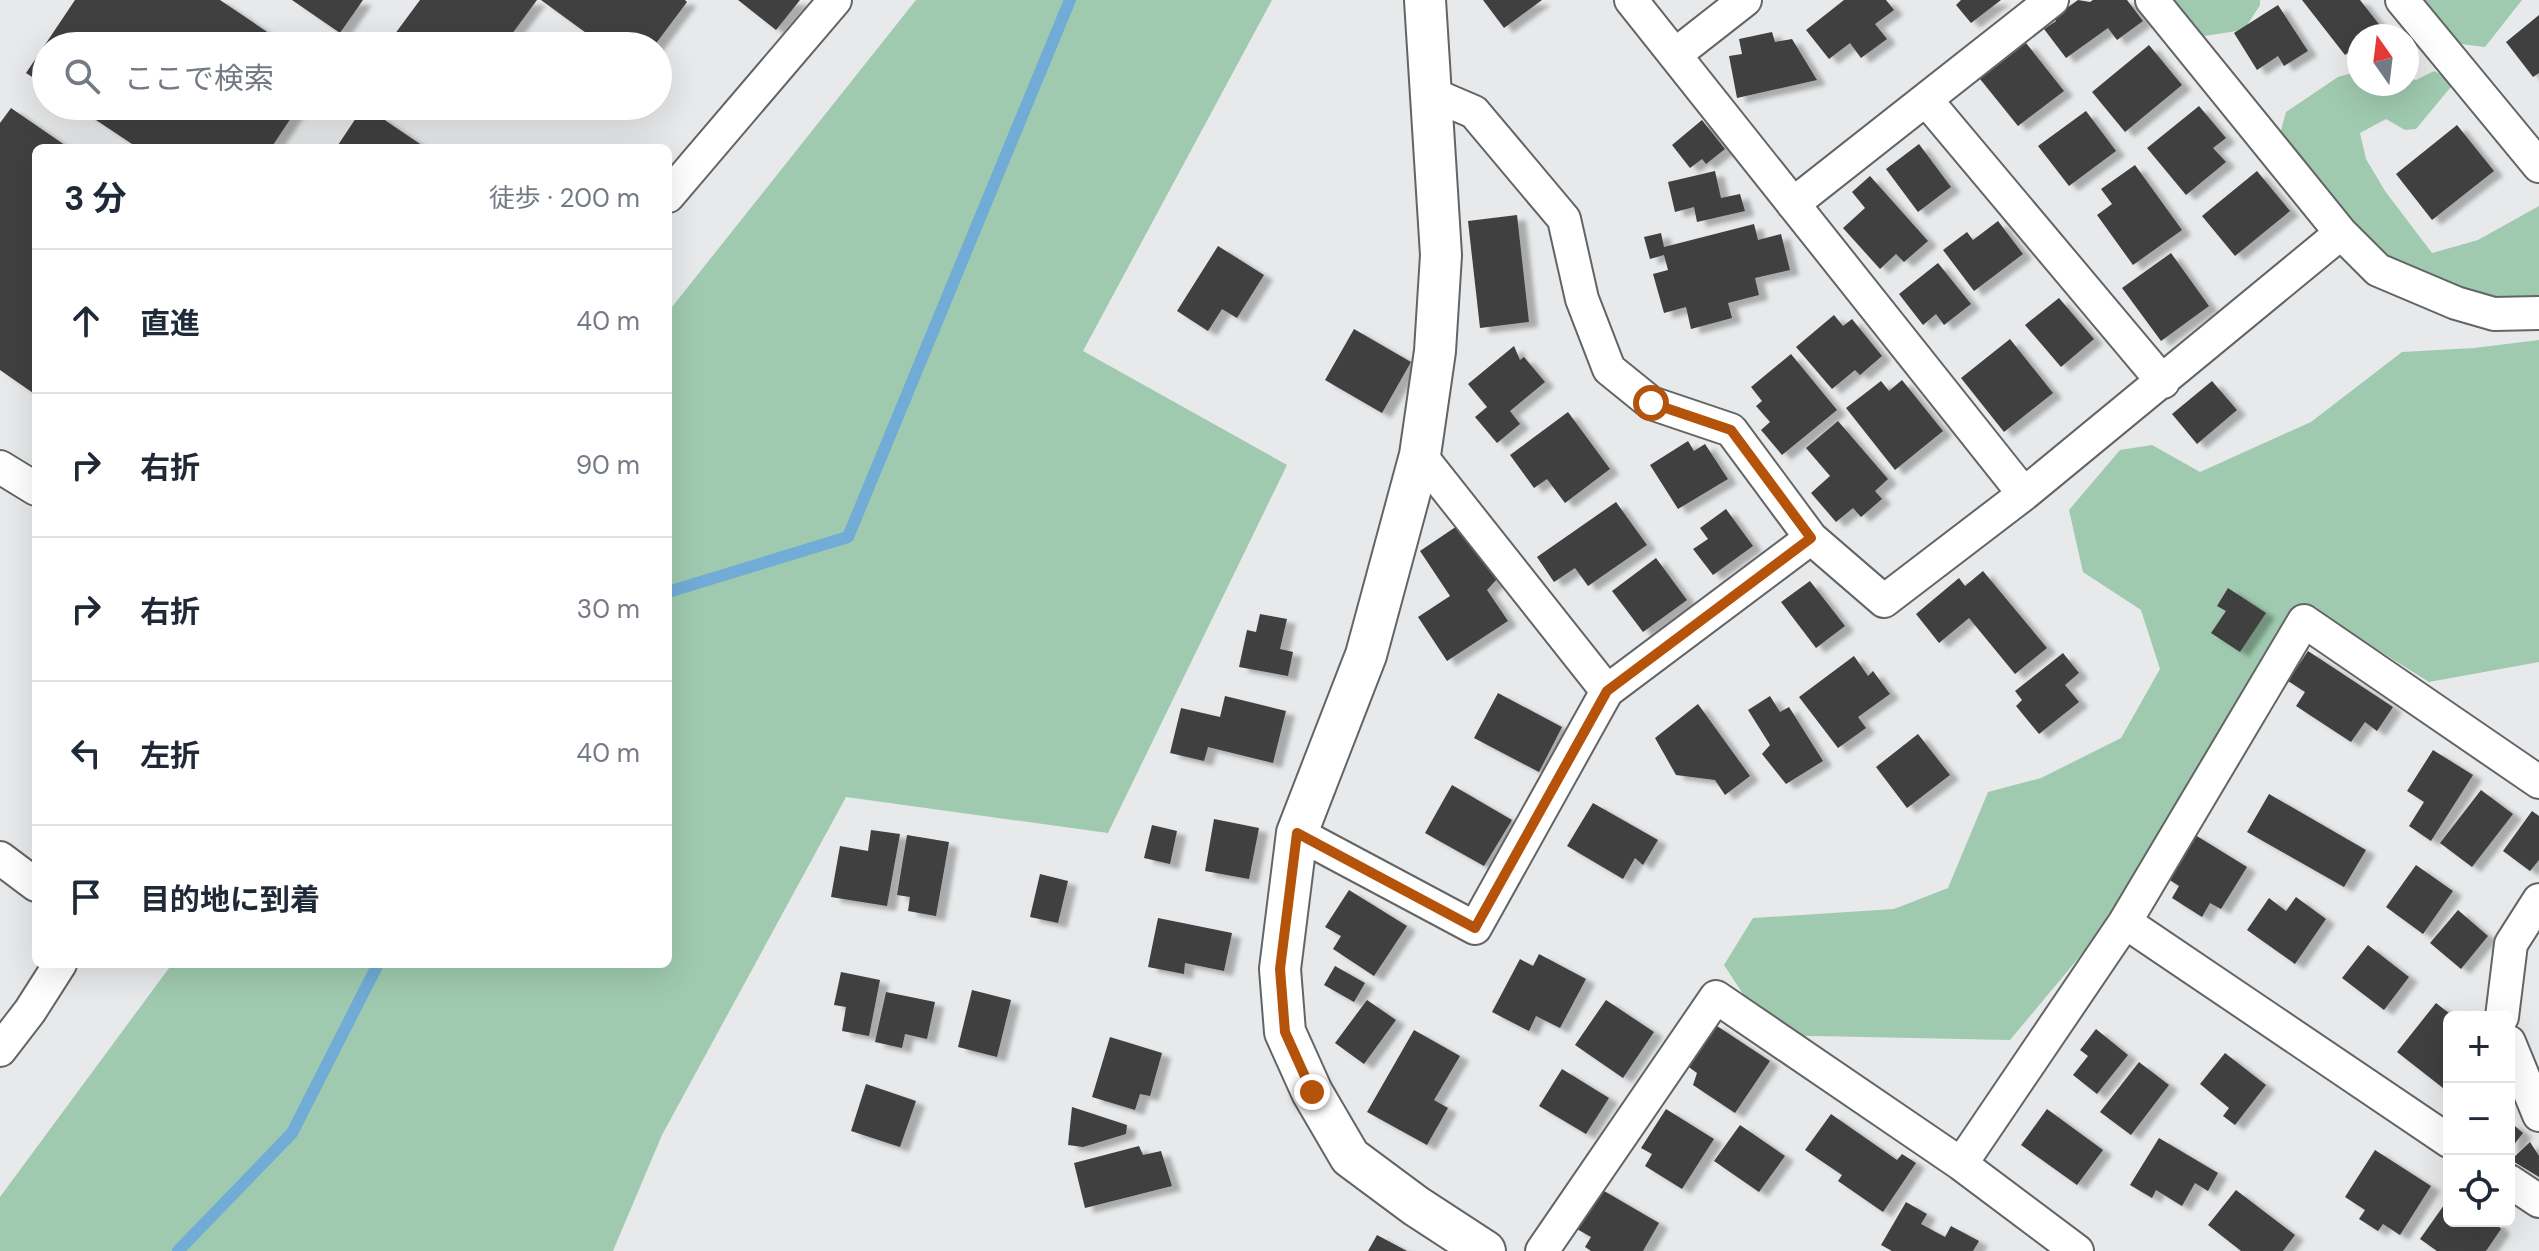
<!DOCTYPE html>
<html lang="ja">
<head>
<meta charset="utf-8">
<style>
  :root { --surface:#fff; --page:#f6f6f7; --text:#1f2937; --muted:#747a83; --line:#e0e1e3 }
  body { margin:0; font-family:"DM Sans","Noto Sans JP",sans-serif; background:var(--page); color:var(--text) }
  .controls { position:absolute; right:24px; bottom:24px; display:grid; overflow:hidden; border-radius:12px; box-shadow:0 8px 32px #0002 }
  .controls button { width:72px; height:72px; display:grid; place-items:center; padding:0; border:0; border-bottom:2px solid var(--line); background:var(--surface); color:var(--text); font:40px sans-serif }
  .compass { position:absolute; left:2347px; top:24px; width:72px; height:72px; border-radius:50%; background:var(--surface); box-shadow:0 8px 32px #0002; rotate:346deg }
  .stop { position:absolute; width:24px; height:24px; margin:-18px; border:6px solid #b45309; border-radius:50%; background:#fff }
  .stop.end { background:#b45309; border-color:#fff; box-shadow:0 2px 8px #0008 }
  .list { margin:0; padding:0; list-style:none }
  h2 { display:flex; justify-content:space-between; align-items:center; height:104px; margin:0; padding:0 32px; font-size:34px }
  h2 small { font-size:26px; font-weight:400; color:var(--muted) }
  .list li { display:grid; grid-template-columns:52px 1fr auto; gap:24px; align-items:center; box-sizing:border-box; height:144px; padding:0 32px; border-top:2px solid var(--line) }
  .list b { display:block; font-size:30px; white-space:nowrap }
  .list em { font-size:26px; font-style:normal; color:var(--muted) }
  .icon { flex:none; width:44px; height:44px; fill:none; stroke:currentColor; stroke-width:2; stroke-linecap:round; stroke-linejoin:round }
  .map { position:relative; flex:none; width:2539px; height:1251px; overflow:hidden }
  .search { position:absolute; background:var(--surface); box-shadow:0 8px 32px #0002; left:32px; top:32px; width:640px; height:88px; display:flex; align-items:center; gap:20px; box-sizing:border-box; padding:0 28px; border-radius:44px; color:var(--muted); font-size:30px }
  .panel { position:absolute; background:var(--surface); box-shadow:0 8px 32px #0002; left:32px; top:144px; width:640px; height:824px; border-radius:12px }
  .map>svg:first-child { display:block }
</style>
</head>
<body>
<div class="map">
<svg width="2539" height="1251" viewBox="0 0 2539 1251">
  <defs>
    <filter id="shadow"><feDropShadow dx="9" dy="5" stdDeviation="2" flood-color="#0004"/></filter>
  </defs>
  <rect width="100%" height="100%" fill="#e8e9ea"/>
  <!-- green -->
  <path fill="#9fcaaf" d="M916,0H1272L1083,351L1287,465L1108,833L846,797L662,1135L613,1251H0V1197L172,964H668V312Z
    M2167,0H2260V5L2244,30L2204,36L2173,9Z
    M2412,0H2522L2485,47L2445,42Z
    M2359,71V84H2407V78L2416,80L2434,71L2455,82L2416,129L2405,130L2386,119L2360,133L2366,159L2385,191L2432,253L2478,240L2539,206V300L2502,308L2410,290L2279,138L2286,112L2338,77Z
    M2539,340V662L2429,682L2303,603L2161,859L2010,1040L1770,1035L1724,965L1753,918L1894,909L1948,888L1988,792L2041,778L2121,738L2160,669L2141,610L2083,572L2069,510L2120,450L2152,445L2200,472L2311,422L2402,352L2474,348Z"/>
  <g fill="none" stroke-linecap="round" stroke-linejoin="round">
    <!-- stream -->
    <path stroke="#71acd6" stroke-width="12" d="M668,592L848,537L1070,0
      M178,1251L292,1133L378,964"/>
  </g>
  <!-- building -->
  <path fill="#403f40" filter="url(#shadow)" d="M75,0H220L288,46H46V86L26,73Z
    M292,0H363L340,33Z
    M420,0H537L503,46H386Z
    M541,0H685L687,2L654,46H604Z
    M738,0H800L776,30Z
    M1483,0H1542L1504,28Z
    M1844,0H1886L1894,10L1875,24L1887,39L1861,58L1850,43L1829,59L1806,30Z
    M1961,0H2001L1971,23L1956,5Z
    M2078,0L2090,2L2093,0H2127L2143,21L2117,40L2108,28L2066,58L2044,29L2056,21L2054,17Z
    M2302,0H2360L2382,28L2371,36H2359V45L2345,55Z
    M2278,5L2308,51L2284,66L2278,56L2257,70L2234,33Z
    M2539,15V73L2533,77L2506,42Z
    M1772,32L1775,42L1792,39L1817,80L1737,98L1729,56L1742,54L1739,39Z
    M2026,43L2064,91L2018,126L1980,79Z
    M2149,45L2182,85L2125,132L2092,92Z
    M75,106H299L271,148H138Z
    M364,106L426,148H336Z
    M2199,106L2226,138L2213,148L2226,162L2186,195L2147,148Z
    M11,108L69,148H36V395L0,370V123Z
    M2086,111L2116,151L2069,186L2038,146Z
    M1702,120L1725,149L1706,164L1702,159L1690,168L1672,145Z
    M2457,125L2494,171L2432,220L2396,174Z
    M1919,144L1951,187L1918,212L1886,169Z
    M2135,165L2182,230L2133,265L2097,215L2112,204L2101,189Z
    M1715,171L1721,198L1740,194L1745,211L1697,222L1694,207L1675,212L1668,182Z
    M2257,171L2290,211L2235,256L2202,216Z
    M1870,176L1928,241L1904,262L1896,254L1880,269L1843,228L1865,208L1852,192Z
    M1517,215L1529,322L1480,328L1468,221Z
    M1998,221L2023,254L1974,291L1943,250L1967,232L1973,240Z
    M1754,224L1758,240L1781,234L1790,270L1755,278L1759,295L1728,303L1732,318L1691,329L1686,307L1664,313L1653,274L1668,270L1664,255L1650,259L1644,237L1661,233L1664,247Z
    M1218,246L1264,275L1237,318L1222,309L1208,331L1177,311Z
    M2171,253L2209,306L2161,341L2122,288Z
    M1938,263L1971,304L1944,325L1936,314L1923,325L1899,294Z
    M2059,298L2094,339L2061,367L2025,325Z
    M1834,315L1843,326L1852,319L1882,356L1860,375L1855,370L1832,389L1796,347Z
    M1354,329L1411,362L1382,413L1325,380Z
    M2010,339L2053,393L2004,432L1961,378Z
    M1514,346L1520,360L1524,357L1545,382L1510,411L1520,424L1497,443L1475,417L1487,407L1468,384Z
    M1791,354L1837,410L1782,455L1761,430L1770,422L1756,406L1762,401L1751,387Z
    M1902,380L1943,431L1895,470L1846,408L1881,381L1889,391Z
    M2212,381L2237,410L2197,444L2172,414Z
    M1568,412L1610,469L1565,503L1547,479L1534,488L1510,455Z
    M1838,421L1888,479L1875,491L1882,499L1861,517L1853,508L1836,522L1811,493L1830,476L1806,448Z
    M1688,441L1694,451L1705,444L1728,479L1678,509L1650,465Z
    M1616,502L1647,545L1588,586L1575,568L1554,582L1537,557Z
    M1726,509L1753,546L1713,575L1693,549L1708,539L1700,528Z
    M1460,524L1497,579L1487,590L1508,621L1447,661L1418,617L1450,596L1420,551Z
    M1656,558L1687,600L1643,632L1612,591Z
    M1983,571L2047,648L2015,674L1969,618L1939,643L1916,614L1959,578L1965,586Z
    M1810,581L1845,626L1816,648L1781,602Z
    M2228,588L2266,613L2240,652L2211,633L2226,611L2217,606Z
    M1260,614L1287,619L1280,649L1293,652L1288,676L1239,667L1247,630L1256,632Z
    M2308,651L2393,707L2377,731L2365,722L2351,742L2296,706L2305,692L2288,681Z
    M2063,653L2079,673L2065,685L2079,702L2039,734L2016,706L2022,700L2015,691Z
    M1854,656L1868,676L1873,671L1890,694L1858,717L1866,728L1838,748L1799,697Z
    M1498,693L1562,727L1539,772L1474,738Z
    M1225,696L1286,711L1273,763L1208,747L1204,761L1170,753L1181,708L1220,717Z
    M1770,696L1780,712L1789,707L1823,761L1786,784L1762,754L1770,745L1748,710Z
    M1698,704L1750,776L1725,795L1715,780L1676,775L1655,738Z
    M1918,734L1950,775L1907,808L1876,767Z
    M2433,750L2473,775L2431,841L2409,826L2424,802L2407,791Z
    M1452,785L1512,820L1484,866L1425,833Z
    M2481,790L2513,814L2472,867L2440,843Z
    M2269,794L2366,850L2344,887L2247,832Z
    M1593,803L1658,840L1643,865L1635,858L1623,879L1567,846Z
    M2532,811L2539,816V860L2530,871L2503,851Z
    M1214,819L1259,828L1249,879L1205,871Z
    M1152,825L1177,831L1170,864L1144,858Z
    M871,830L900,834L887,906L831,897L840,846L868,851Z
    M2192,833L2247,867L2221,909L2210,903L2202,917L2172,898L2179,886L2165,877Z
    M907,835L949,842L936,916L908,911L910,897L897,895Z
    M2416,865L2453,891L2423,934L2386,907Z
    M1040,874L1068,881L1058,923L1030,917Z
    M1349,890L1407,926L1374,976L1333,949L1341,936L1325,927Z
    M2296,897L2326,919L2295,964L2247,930L2269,898L2286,911Z
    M2458,910L2488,936L2461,969L2430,943Z
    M1158,918L1232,933L1224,971L1185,963L1184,974L1148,967Z
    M2368,945L2409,977L2384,1010L2342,978Z
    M1539,954L1586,979L1560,1028L1536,1016L1529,1031L1492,1012L1520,959L1533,966Z
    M1335,966L1365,983L1354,1002L1324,985Z
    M841,972L880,980L869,1036L842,1031L846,1007L834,1005Z
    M972,990L1011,1000L997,1057L958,1047Z
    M886,992L935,1002L927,1039L905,1034L902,1048L875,1042Z
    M1367,1000L1396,1020L1364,1064L1335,1043Z
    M1606,1000L1654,1032L1623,1078L1575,1045Z
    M2436,1003L2454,1017H2449V1080L2443,1088L2397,1052Z
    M1714,1024L1770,1061L1735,1113L1693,1085L1697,1073L1686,1065Z
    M2096,1029L2128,1055L2097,1094L2073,1075L2088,1056L2080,1050Z
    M1414,1030L1460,1056L1434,1100L1448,1108L1427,1145L1367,1112Z
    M1110,1037L1162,1053L1150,1096L1140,1094L1135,1110L1092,1097Z
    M2225,1053L2266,1085L2235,1125L2223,1116L2229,1108L2200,1084Z
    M2139,1062L2169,1085L2131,1135L2100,1112Z
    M1562,1069L1609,1098L1586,1134L1539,1106Z
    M866,1084L916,1101L900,1147L851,1131Z
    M1072,1107L1127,1125L1126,1134L1083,1147L1068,1145Z
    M1666,1109L1714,1139L1682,1189L1645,1166L1652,1154L1641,1148Z
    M2047,1109L2103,1150L2077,1185L2021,1145Z
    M1831,1114L1897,1160L1902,1154L1916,1163L1883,1212L1838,1181L1842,1175L1805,1150Z
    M2509,1121L2523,1133L2509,1151Z
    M1740,1125L1785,1156L1759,1192L1714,1161Z
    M2159,1138L2218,1173L2208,1191L2195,1183L2182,1206L2156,1190L2152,1198L2130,1185Z
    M2530,1142L2539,1156V1177L2511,1160Z
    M1139,1146L1143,1155L1161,1151L1172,1186L1085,1208L1074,1163Z
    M2375,1150L2431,1186L2400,1235L2383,1224L2378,1231L2359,1219L2365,1210L2345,1197Z
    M1599,1188L1659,1223L1643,1251H1591L1585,1247L1591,1237L1575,1228Z
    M2236,1190L2295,1235L2283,1251H2241L2208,1225Z
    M2449,1198V1221H2494L2501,1229L2486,1251H2437L2420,1239Z
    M1906,1202L1927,1214L1921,1224L1945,1237L1951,1226L1979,1241L1973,1251H1892L1881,1245Z
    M1377,1235L1407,1251H1368Z"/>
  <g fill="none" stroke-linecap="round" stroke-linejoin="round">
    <!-- minor casing -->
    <g stroke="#636465" stroke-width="36">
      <path id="minor" d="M1631,0L2024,494
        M2152,0L2341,233
        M2402,0L2539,166
        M1676,54L1745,0
        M1432,94L1474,112L1564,219L1582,299L1609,369L1651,403L1731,430L1811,538L1884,601L2024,494L2341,233L2378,270L2456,303L2494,314L2539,313
        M1927,101L2163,382
        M668,196L835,0
        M1793,204L2052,0
        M1420,455L1607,691
        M0,467L36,489
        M1297,833L1475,928L1607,691L1811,538
        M0,858L36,885
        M2125,922L2449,1141
        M2502,1017L2511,944L2539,900
        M2509,1042L2539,1115
        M0,1050L30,1011L60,964
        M1961,1164L2125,922L2304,621L2539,782
        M2509,1181L2539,1201
        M1542,1251L1716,997L1961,1164L2077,1251"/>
    </g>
    <!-- tertiary casing -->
    <g stroke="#636465" stroke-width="44">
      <path id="tertiary" d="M1425,0L1441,255L1435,351L1420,455L1366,655L1297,833L1280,969L1285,1032L1312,1092L1350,1157L1416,1206L1485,1251"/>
    </g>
    <!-- minor -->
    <use href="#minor" stroke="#fff" stroke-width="32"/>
    <!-- tertiary -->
    <use href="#tertiary" stroke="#fff" stroke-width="40"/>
  </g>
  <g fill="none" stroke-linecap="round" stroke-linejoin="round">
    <!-- route -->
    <path stroke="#b45309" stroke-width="10" d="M1312,1092L1285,1032L1280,969L1297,833L1475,928L1607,691L1811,538L1731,430L1651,403"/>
  </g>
</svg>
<div class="controls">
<button>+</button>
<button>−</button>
<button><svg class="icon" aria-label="locate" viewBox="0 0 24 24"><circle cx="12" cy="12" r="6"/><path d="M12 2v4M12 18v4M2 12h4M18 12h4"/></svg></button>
</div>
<svg class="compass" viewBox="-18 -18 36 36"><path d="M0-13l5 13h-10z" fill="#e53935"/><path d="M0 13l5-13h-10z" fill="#747a83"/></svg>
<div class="stop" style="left:1651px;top:403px"></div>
<div class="stop end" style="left:1312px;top:1092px"></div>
<div class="search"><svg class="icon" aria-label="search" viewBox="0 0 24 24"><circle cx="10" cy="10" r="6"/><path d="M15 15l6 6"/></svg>ここで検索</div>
<section class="panel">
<h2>3 分<small>徒歩 · 200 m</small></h2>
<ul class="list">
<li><svg class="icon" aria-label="ahead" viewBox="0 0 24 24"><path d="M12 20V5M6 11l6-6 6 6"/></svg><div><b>直進</b></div><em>40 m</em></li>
<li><svg class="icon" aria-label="right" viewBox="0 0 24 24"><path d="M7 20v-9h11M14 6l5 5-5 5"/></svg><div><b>右折</b></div><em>90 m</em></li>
<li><svg class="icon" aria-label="right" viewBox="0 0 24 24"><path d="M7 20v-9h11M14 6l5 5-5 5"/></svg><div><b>右折</b></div><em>30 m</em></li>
<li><svg class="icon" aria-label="left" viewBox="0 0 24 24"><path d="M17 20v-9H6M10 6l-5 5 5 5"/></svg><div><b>左折</b></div><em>40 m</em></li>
<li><svg class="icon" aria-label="arrive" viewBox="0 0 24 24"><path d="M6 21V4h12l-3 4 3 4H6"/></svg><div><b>目的地に到着</b></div></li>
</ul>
</section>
</div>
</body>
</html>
